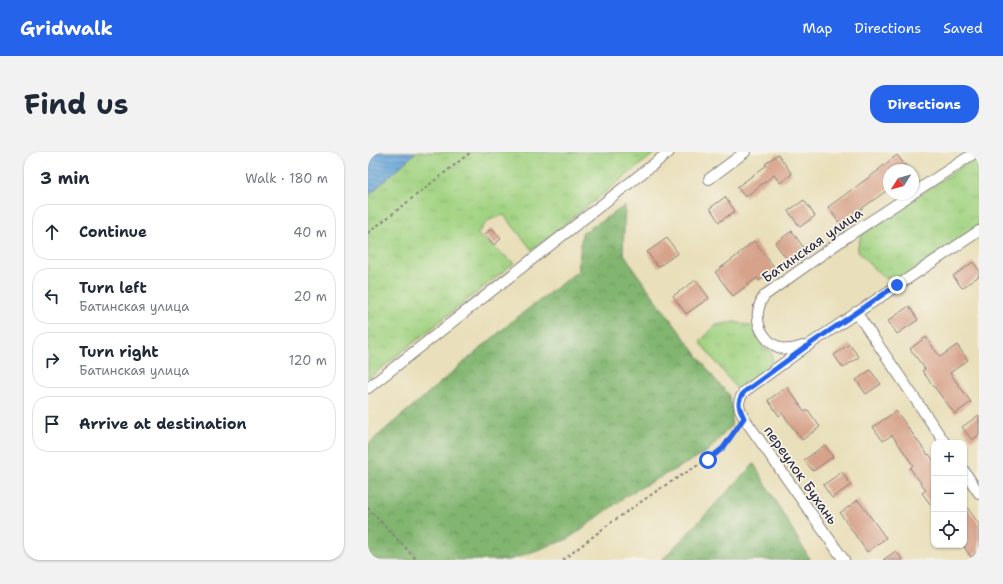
<!DOCTYPE html>
<html lang="en">
<head>
<meta charset="utf-8">
<style>
  :root { --surface:#fff; --page:#f2f2f3; --text:#1f2937; --muted:#747a83; --line:#e0e1e3; --accent:#2563eb }
  body { margin:0; font-family:"Shantell Sans",sans-serif; background:var(--page); color:var(--text) }
  .controls { position:absolute; right:12px; bottom:12px; display:grid; overflow:hidden; border-radius:8px; box-shadow:0 1px 3px #0004 }
  .controls button { width:36px; height:36px; display:grid; place-items:center; padding:0; border:0; border-bottom:1px solid var(--line); background:var(--surface); color:var(--text); font:20px sans-serif }
  .compass { position:absolute; left:515px; top:12px; width:36px; height:36px; border-radius:50%; background:var(--surface); box-shadow:0 1px 3px #0004; rotate:233deg }
  .stop { position:absolute; width:12px; height:12px; margin:-9px; border:3px solid #2563eb; border-radius:50%; background:#fff }
  .stop.end { background:#2563eb; border-color:#fff; box-shadow:0 1px 4px #0008 }
  .list { margin:0; padding:0; list-style:none }
  h2 { display:flex; justify-content:space-between; align-items:center; height:52px; margin:0; padding:0 16px; font-size:17px }
  h2 small { font-size:13px; font-weight:400; color:var(--muted) }
  .list li { display:grid; grid-template-columns:26px 1fr auto; gap:12px; align-items:center; box-sizing:border-box; height:56px; margin:0 8px 8px; padding:0 8px; border:1px solid var(--line); border-radius:16px }
  .list b { display:block; font-size:15px; white-space:nowrap }
  .list p { margin:0; font-size:13px; white-space:nowrap; color:var(--muted) }
  .list em { font-size:13px; font-style:normal; color:var(--muted) }
  .icon { flex:none; width:22px; height:22px; fill:none; stroke:currentColor; stroke-width:2; stroke-linecap:round; stroke-linejoin:round }
  .map { position:relative; flex:none; width:611px; height:408px; overflow:hidden; border-radius:16px }
  header { display:flex; align-items:center; gap:24px; box-sizing:border-box; height:56px; padding:0 20px; background:var(--accent); color:#fff }
  header strong { font-size:19px }
  nav { display:flex; gap:22px; margin-inline-start:auto; font-size:14px }
  .intro { display:flex; align-items:center; justify-content:space-between; box-sizing:border-box; height:96px; padding:0 24px }
  h1 { margin:0; font-size:28px }
  .button { padding:10px 18px; border-radius:16px; background:var(--accent); color:#fff; font-size:14px; font-weight:700 }
  main { display:flex; gap:24px; padding:0 24px }
  aside { flex:1; background:var(--surface); border-radius:16px; box-shadow:0 1px 3px #0004 }
  .map>svg:first-child { display:block }
</style>
</head>
<body>
<header>
<strong>Gridwalk</strong>
<nav><a>Map</a><a>Directions</a><a>Saved</a></nav>
</header>
<div class="intro"><h1>Find us</h1><a class="button">Directions</a></div>
<main>
<aside>
<h2>3 min<small>Walk · 180 m</small></h2>
<ul class="list">
<li><svg class="icon" aria-label="ahead" viewBox="0 0 24 24"><path d="M12 20V5M6 11l6-6 6 6"/></svg><div><b>Continue</b></div><em>40 m</em></li>
<li><svg class="icon" aria-label="left" viewBox="0 0 24 24"><path d="M17 20v-9H6M10 6l-5 5 5 5"/></svg><div><b>Turn left</b><p>Батинская улица</p></div><em>20 m</em></li>
<li><svg class="icon" aria-label="right" viewBox="0 0 24 24"><path d="M7 20v-9h11M14 6l5 5-5 5"/></svg><div><b>Turn right</b><p>Батинская улица</p></div><em>120 m</em></li>
<li><svg class="icon" aria-label="arrive" viewBox="0 0 24 24"><path d="M6 21V4h12l-3 4 3 4H6"/></svg><div><b>Arrive at destination</b></div></li>
</ul>
</aside>
<div class="map">
<svg width="611" height="408" viewBox="0 0 611 408">
  <defs>
    <pattern id="grass-tufts" width="24" height="20" patternUnits="userSpaceOnUse"><rect width="24" height="20" fill="#a2d382"/><path d="M3 7l-1-3M5 7V3M7 7l1-3M15 17l-1-3M17 17v-4M19 17l1-3" fill="none" stroke="#8bb571"/></pattern>
    <pattern id="forest-crowns" width="20" height="18" patternUnits="userSpaceOnUse"><rect width="20" height="18" fill="#81b570"/><path d="M2 6a3 3 0 1 1 6 0M12 15a3 3 0 1 1 6 0" fill="none" stroke="#69935d"/></pattern>
    <pattern id="water-rules" width="6" height="5" patternUnits="userSpaceOnUse"><rect width="6" height="5" fill="#69a7db"/><path d="M0 2.5h6" fill="none" stroke="#5688b3"/></pattern>
  </defs>
  <rect width="100%" height="100%" fill="#f7f3e8"/>
  <filter id="ink" filterUnits="userSpaceOnUse"><feTurbulence type="fractalNoise" baseFrequency=".025" numOctaves="2"/><feDisplacementMap in="SourceGraphic" scale="8" xChannelSelector="R" yChannelSelector="G"/><feConvolveMatrix kernelMatrix="1 2 1 2 8 2 1 2 1" color-interpolation-filters="sRGB"/></filter>
  <filter id="wash" filterUnits="userSpaceOnUse"><feTurbulence type="fractalNoise" baseFrequency=".012" numOctaves="4" result="noise"/><feDisplacementMap in="SourceGraphic" scale="16" xChannelSelector="R" yChannelSelector="G"/><feGaussianBlur stdDeviation="0.9" result="paint"/><feColorMatrix in="noise" values="0 0 0 0 0 0 0 0 0 0 0 0 0 0 0 0 0 1.4 0 .05"/><feComposite in="paint" operator="in"/></filter>
  <g filter="url(#wash)">
    <rect width="100%" height="100%" fill="#e9dfba"/>
    <!-- grass -->
    <path fill="url(#grass-tufts)" stroke="#627a5e" d="M48,0H288L164,98L136,63L121,68L109,82L146,111L0,227V44Z
      M611,2V73L532,128L518,126L503,114L490,99V95L493,84Z
      M367,170L383,174L394,189L396,198L403,199L404,205V213L369,237L332,190L348,173Z"/>
    <!-- forest -->
    <path fill="url(#forest-crowns)" stroke="#526c56" d="M257,54L255,100L269,122L346,226L360,242L365,258L363,274L339,300L261,342L200,387L141,408H0V292L147,167L210,119L214,81Z
      M386,312L442,408H294Z"/>
    <!-- water -->
    <path fill="url(#water-rules)" stroke="#46648b" d="M0,0H48L0,44Z"/>
    <g id="blocks">
      <!-- building -->
      <path fill="#d7a28a" d="M410,2L424,22L412,31L406,23L377,45L369,35L399,13L397,12Z
        M529,3L541,18H521V37L472,72L460,55L511,18H510Z
        M357,45L367,59L351,70L342,56Z
        M436,48L447,64L432,75L420,59Z
        M124,76L133,87L126,93L117,82Z
        M424,79L437,98L421,110L407,91Z
        M299,86L310,101L290,115L279,100Z
        M386,89L407,116L391,129L389,126L365,144L347,120L370,103V102Z
        M605,110L611,118V124L594,136L585,124Z
        M328,128L341,146L318,162L305,144Z
        M541,154L550,168L529,182L520,169Z
        M558,185L572,205L589,193L600,208L582,221L603,250L587,262L554,219L557,217L542,197Z
        M481,192L491,205L475,216L466,203Z
        M502,218L513,232L498,242L488,228Z
        M419,235L437,260L440,258L452,275L434,288L414,261L411,264L400,248Z
        M528,259L560,303L561,302L566,309V357L554,341L558,338L542,316L545,313L524,283L515,289L505,275Z
        M611,263V283L604,288L594,275Z
        M457,293L465,305L445,319L436,308Z
        M474,320L483,333L464,346L455,333Z
        M490,348L518,386L499,400L472,361Z
        M596,351L611,372V400L603,405L596,395Z
        M528,399L535,408H515Z"/>
    </g>
  </g>
  <g filter="url(#ink)">
    <use href="#blocks" fill-opacity="0" stroke="#86807a" stroke-width="1"/>
    <g fill="none" stroke-linecap="round" stroke-linejoin="round">
      <!-- minor casing -->
      <g stroke="#86807a" stroke-width="12">
        <path id="minor" d="M341,27L377,0
          M545,41L608,0
          M488,160L577,291
          M435,194C429,196 423,198 417,197C400,194 388,177 390,160C391,153 393,148 397,143L480,84L544,42
          M0,236L301,0
          M596,319L611,341
          M476,408L376,266C371,255 368,251 376,240L439,194L611,79"/>
      </g>
      <!-- path -->
      <path stroke="#86807a" stroke-width="2" stroke-dasharray="3 3" stroke-linecap="butt" d="M0,81L103,0
        M0,356L49,408
        M195,408L241,372L293,336L340,307L355,296L371,274"/>
      <!-- minor -->
      <use href="#minor" stroke="#fff" stroke-width="10"/>
    </g>
  </g>
  <g fill="none" stroke-linecap="round" stroke-linejoin="round" filter="url(#ink)">
    <!-- route -->
    <path stroke="#2563eb" stroke-width="5" d="M340,308L355,296L376,266C371,255 368,251 376,240L439,194L529,133"/>
  </g>
  <g text-anchor="middle" dominant-baseline="central" stroke-width="3.5" stroke-linejoin="round" paint-order="stroke">
    <!-- street labels -->
    <g font-size="14" fill="#22223b" stroke="#f7f3e8">
      <text transform="translate(444 93) rotate(-35)">Батинская улица</text>
      <text transform="translate(433 323) rotate(55)">переулок Бухань</text>
    </g>
  </g>
</svg>
<div class="controls">
<button>+</button>
<button>−</button>
<button><svg class="icon" aria-label="locate" viewBox="0 0 24 24"><circle cx="12" cy="12" r="6"/><path d="M12 2v4M12 18v4M2 12h4M18 12h4"/></svg></button>
</div>
<svg class="compass" viewBox="-18 -18 36 36"><path d="M0-13l5 13h-10z" fill="#e53935"/><path d="M0 13l5-13h-10z" fill="#747a83"/></svg>
<div class="stop" style="left:340px;top:308px"></div>
<div class="stop end" style="left:529px;top:133px"></div>
</div>
</main>
</body>
</html>
